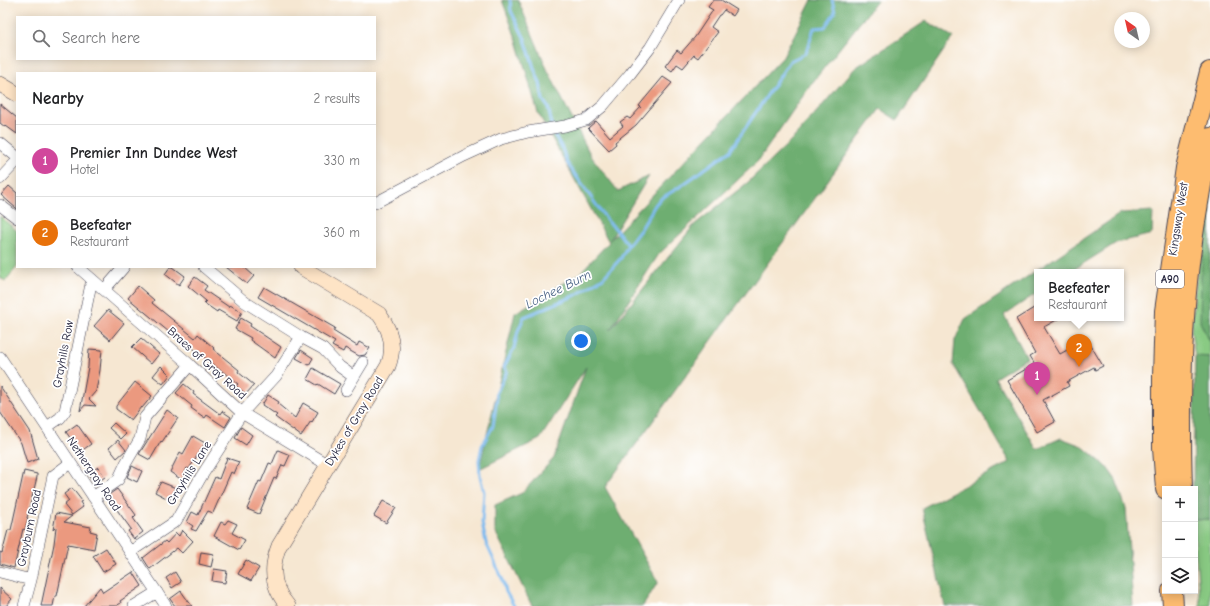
<!DOCTYPE html>
<html lang="en">
<head>
<meta charset="utf-8">
<style>
  :root { --surface:#fff; --page:#f2f2f2; --text:#202124; --muted:#757577; --line:#e0e0e0; --accent:#b45309 }
  body { margin:0; font-family:"Comic Neue",sans-serif; background:var(--page); color:var(--text) }
  .controls { position:absolute; right:12px; bottom:12px; display:grid; overflow:hidden; border-radius:0px; box-shadow:0 2px 10px #0003 }
  .controls button { width:36px; height:36px; display:grid; place-items:center; padding:0; border:0; border-bottom:1px solid var(--line); background:var(--surface); color:var(--text); font:20px sans-serif }
  .compass { position:absolute; left:1114px; top:12px; width:36px; height:36px; border-radius:50%; background:var(--surface); box-shadow:0 2px 10px #0003; rotate:326deg }
  .you { position:absolute; left:581px; top:341px; width:14px; height:14px; margin:-10px; border:3px solid #fff; border-radius:50%; background:#1a73e8; box-shadow:0 0 0 6px #1a73e833 }
  .badge { display:grid; place-items:center; width:26px; height:26px; border-radius:50%; background:var(--accent); color:#fff; font-size:13px; font-weight:700 }
  .pin { position:absolute; translate:-50% -33px; filter:drop-shadow(0 1px 2px #0008) }
  .pin::after { content:''; position:absolute; top:21px; width:14px; height:12px; background:inherit; clip-path:polygon(0 0,100% 0,50% 100%) }
  .popup { position:absolute; left:1034px; top:269px; width:90px; height:52px; box-sizing:border-box; display:grid; place-content:center; border-radius:0px; background:var(--surface); filter:drop-shadow(0 1px 3px #0005); font-size:13px; white-space:nowrap; color:var(--muted) }
  .popup b { font-size:15px; color:var(--text) }
  .popup::after { content:''; position:absolute; left:50%; top:100%; margin-left:-8px; border:8px solid transparent; border-top-color:var(--surface) }
  .list { margin:0; padding:0; list-style:none }
  h2 { display:flex; justify-content:space-between; align-items:center; height:52px; margin:0; padding:0 16px; font-size:17px }
  h2 small { font-size:13px; font-weight:400; color:var(--muted) }
  .list li { display:grid; grid-template-columns:26px 1fr auto; gap:12px; align-items:center; box-sizing:border-box; height:72px; padding:0 16px; border-top:1px solid var(--line) }
  .list b { display:block; font-size:15px; white-space:nowrap }
  .list p { margin:0; font-size:13px; white-space:nowrap; color:var(--muted) }
  .list em { font-size:13px; font-style:normal; color:var(--muted) }
  .icon { flex:none; width:22px; height:22px; fill:none; stroke:currentColor; stroke-width:2; stroke-linecap:round; stroke-linejoin:round }
  .map { position:relative; flex:none; width:1210px; height:606px; overflow:hidden }
  .search { position:absolute; background:var(--surface); box-shadow:0 2px 10px #0003; left:16px; top:16px; width:360px; height:44px; display:flex; align-items:center; gap:10px; box-sizing:border-box; padding:0 14px; border-radius:0px; color:var(--muted); font-size:15px }
  .panel { position:absolute; background:var(--surface); box-shadow:0 2px 10px #0003; left:16px; top:72px; width:360px; height:196px; border-radius:0px }
  .map>svg:first-child { display:block }
</style>
</head>
<body>
<div class="map">
<svg width="1210" height="606" viewBox="0 0 1210 606">
  <rect width="100%" height="100%" fill="#fff"/>
  <filter id="ink" filterUnits="userSpaceOnUse"><feTurbulence type="fractalNoise" baseFrequency=".025" numOctaves="2"/><feDisplacementMap in="SourceGraphic" scale="8" xChannelSelector="R" yChannelSelector="G"/><feConvolveMatrix kernelMatrix="1 2 1 2 8 2 1 2 1" color-interpolation-filters="sRGB"/></filter>
  <filter id="wash" filterUnits="userSpaceOnUse"><feTurbulence type="fractalNoise" baseFrequency=".012" numOctaves="4" result="noise"/><feDisplacementMap in="SourceGraphic" scale="16" xChannelSelector="R" yChannelSelector="G"/><feGaussianBlur stdDeviation="0.9" result="paint"/><feColorMatrix in="noise" values="0 0 0 0 0 0 0 0 0 0 0 0 0 0 0 0 0 1.4 0 .05"/><feComposite in="paint" operator="in"/></filter>
  <g filter="url(#wash)">
    <rect width="100%" height="100%" fill="#f6e7d2"/>
    <!-- green -->
    <path fill="#89ca83" stroke="#56765f" d="M1210,168V357L1195,356L1191,331L1206,188Z
      M0,216L17,231V267L5,281L0,277Z
      M1210,519V606H1200L1195,544V520Z"/>
    <!-- forest -->
    <path fill="#6eae71" stroke="#486856" d="M502,0H518L548,71L591,156L618,191L649,176L610,240L783,57L812,0H878L812,83L758,161L659,254L610,330L694,225L747,183L792,140L855,68L926,21L953,37L897,120L880,109L605,487L658,582L643,606H532L495,531V505L522,493L554,458L586,367L540,439L479,469L515,313L579,274L609,242L538,113L518,44Z
      M1210,209V342L1200,322L1201,275L1207,210Z
      M1153,211L1152,234L1116,243L1070,272H1037V293L1004,315L1027,358L995,378L1037,449L1061,438L1082,446L1106,466L1116,480L1126,508L1133,606H945L922,508L1010,462L953,364L955,340L965,319L1121,213Z
      M1195,356L1210,357V519L1195,520V489H1193Z"/>
    <g fill="none" stroke-linecap="round" stroke-linejoin="round">
      <!-- stream -->
      <path stroke="#7bbaef" stroke-width="3" d="M510,0L511,11L525,39L534,68L540,83L543,100L548,107L552,125
        M554,131L555,136L562,148L567,163L609,223L614,227L628,245
        M514,606L506,592L502,578L486,543L482,522L484,492L480,476L479,460L482,446L493,426L497,398L496,394L507,371L504,367L514,348L518,331L524,317L576,295L603,278L621,258L628,245L641,229L655,205L660,199L678,188L730,151L790,61L806,53L814,28L825,27L835,12L832,0"/>
    </g>
    <g id="blocks">
      <!-- building -->
      <path fill="#eb997f" d="M713,0H721L737,10L733,16L724,10L720,15H719L711,27L718,32L698,58L694,55L683,68L677,64L672,71L665,66L677,50L681,53L695,37L713,10L708,7Z
        M663,77L672,83L636,125L615,142L616,144L609,150L588,128L596,121L610,137L623,126L620,122L627,117L630,119L641,107L639,106L642,102Z
        M0,104L17,118V134L6,126L5,127L0,123Z
        M9,186L17,193V209L1,195Z
        M170,267H173L185,276L179,285L165,274Z
        M226,267H244L254,276L247,284Z
        M195,277L207,286L204,290L229,307L230,305L242,312L237,321L218,310L217,312L204,303L206,301L188,286Z
        M138,286L154,300L152,303L179,325L195,338L198,334L214,348L213,349L239,370L238,372L254,385L246,394L236,386L238,384L222,371H221L183,340L181,342L128,298Z
        M264,287L335,328L333,331L357,346L359,342L370,348L365,355L359,356L345,348L343,352L332,346L335,342L258,297Z
        M1037,306V318H1060L1044,327L1060,354L1087,339L1103,366L1095,370L1094,367L1067,382L1069,386L1043,400L1055,422L1037,432L1007,380L1035,364L1030,356L1035,353L1016,319Z
        M108,310L124,323L110,340L94,326Z
        M241,318L251,324L250,326L281,347L275,358L250,340L251,338L235,329Z
        M141,338L159,354L151,364L132,347Z
        M89,349L102,350L100,370L96,391L89,399L96,406L85,405L80,411L88,367Z
        M301,350L313,358L309,365L296,358Z
        M161,366L170,375L163,384L153,376Z
        M313,368L340,384L334,394L318,384L317,385L307,379Z
        M135,382L152,396L142,408L141,407L131,420L116,409V406Z
        M184,384L194,392L193,394L220,414L222,411L231,417L225,427L207,415L205,418L191,408L192,406L176,393Z
        M0,386L30,431L38,459L27,463L21,443L0,412Z
        M268,395L279,402L278,404L295,418L303,403L318,412L312,422L311,421L301,436L275,417L277,415L262,405Z
        M167,410L178,418L162,442L161,441L150,460L139,454Z
        M114,423L126,434L121,439L109,428Z
        M77,424L91,444L80,452L66,432Z
        M241,427L252,435L246,445L235,438Z
        M193,436L205,443L189,469L187,468L182,480L170,472L180,452L183,454Z
        M118,440L126,450L117,458L109,448Z
        M278,450L290,455L285,466L282,465L276,479L274,478L259,514L247,509L259,481L261,482L269,463L272,464Z
        M227,458L239,462L234,474L231,472L213,513L208,511L196,531L191,529L193,526L187,522L192,512L198,515L215,477L219,479Z
        M132,466L142,471L137,482L127,477Z
        M98,467L105,477L95,484L88,474Z
        M24,471L37,474V477L27,518H28L25,530L23,529L14,568L0,564V552L2,553L8,530H11Z
        M161,482L176,488L170,500L155,492Z
        M72,488L82,501L80,502L83,507L72,515L64,505L69,501L64,494Z
        M117,489L136,515L133,518L143,532L134,539L128,531L131,529L107,496Z
        M383,501L396,508L386,523L374,516Z
        M56,513L72,516L64,522L91,527L90,531L97,533L94,549L68,544L57,596H55L53,606H41L54,544L56,527L53,530Z
        M228,520L237,524L232,533L245,540L239,550L214,536L221,522L225,524Z
        M182,530L193,541L182,553L177,548L150,569L143,558L165,541L167,543L176,533L179,536Z
        M106,548L116,564L103,572L93,556Z
        M201,552L214,554L211,567L199,564Z
        M246,560L259,568L251,581L238,574Z
        M214,569L227,571L225,583L212,581Z
        M133,572L142,586L120,601L121,603L116,606H84L100,587L103,592Z
        M175,572L181,582L172,588L166,578Z
        M0,588L12,599L6,606H0Z
        M181,591L186,598L192,606H175L170,599Z"/>
    </g>
  </g>
  <g filter="url(#ink)">
    <use href="#blocks" fill-opacity="0" stroke="#424052" stroke-width="1"/>
    <g fill="none" stroke-linecap="round" stroke-linejoin="round">
      <!-- street casing -->
      <g stroke="#424052" stroke-width="12">
        <path id="street" d="M0,143L17,157
          M0,179L17,161
          M375,203L464,156L501,139L528,132L565,126L586,120L603,106L630,74L650,48L679,0
          M0,205L17,218
          M78,267L190,365L242,413L328,465
          M204,267L245,302L301,337L323,349L340,367L354,377
          M104,290L124,267
          M0,357L166,606
          M346,390L363,362
          M47,427L60,418L65,411L92,279
          M93,497L118,480L126,463L140,439L145,417L190,365
          M130,552L176,521L201,477L242,413L276,376L301,337
          M0,572L31,580
          M24,606L31,580L53,476L70,463
          M134,606L157,592"/>
      </g>
      <!-- secondary casing -->
      <g stroke="#424052" stroke-width="16">
        <path id="secondary" d="M0,84L17,94
          M288,606C272,588 270,568 279,546L388,366C395,348 391,330 379,314L301,267"/>
      </g>
      <!-- highway casing -->
      <g stroke="#424052" stroke-width="22">
        <path id="highway" d="M1166,489L1163,448V376L1165,311L1186,168L1210,72
          M1182,489C1180,420 1180,351 1187,282C1191,240 1199,197 1206,155L1210,138
          M1172,591L1173,606"/>
      </g>
      <!-- street -->
      <use href="#street" stroke="#fff" stroke-width="11"/>
      <!-- secondary -->
      <use href="#secondary" stroke="#fee4c6" stroke-width="15"/>
      <!-- highway -->
      <use href="#highway" stroke="#fdbc70" stroke-width="20"/>
    </g>
  </g>
  <g text-anchor="middle" dominant-baseline="central" stroke-width="3.5" stroke-linejoin="round" paint-order="stroke">
    <!-- shield labels -->
    <rect fill="#fff" stroke="#646476" stroke-width="1" x="1156" y="270" width="28" height="18" rx="3"/>
    <g font-size="11" font-weight="bold" fill="#22223b">
      <text x="1170" y="279">A90</text>
    </g>
    <!-- street labels -->
    <g font-size="12" fill="#22223b" stroke="#fff">
      <text transform="translate(1178 219) rotate(-81)">Kingsway West</text>
      <text transform="translate(63 354) rotate(-79)">Grayhills Row</text>
      <text transform="translate(207 363) rotate(42)">Braes of Gray Road</text>
      <text transform="translate(354 421) rotate(-59)">Dykes of Gray Road</text>
      <text transform="translate(189 473) rotate(-58)">Grayhills Lane</text>
      <text transform="translate(94 474) rotate(56)">Nethergray Road</text>
      <text transform="translate(29 528) rotate(-78)">Grayburn Road</text>
    </g>
    <!-- water labels -->
    <g font-size="13" font-style="italic" fill="#465f83" stroke="#fff">
      <text transform="translate(558 289) rotate(-26)">Lochee Burn</text>
    </g>
  </g>
</svg>
<div class="controls">
<button>+</button>
<button>−</button>
<button><svg class="icon" aria-label="layers" viewBox="0 0 24 24"><path d="M12 4l9 5-9 5-9-5zM3 14l9 5 9-5"/></svg></button>
</div>
<svg class="compass" viewBox="-18 -18 36 36"><path d="M0-13l5 13h-10z" fill="#e53935"/><path d="M0 13l5-13h-10z" fill="#757577"/></svg>
<div class="you"></div>
<div class="pin badge" style="left:1037px;top:395px;background:#d1479c">1</div>
<div class="pin badge" style="left:1079px;top:367px;background:#e8710a">2</div>
<div class="popup"><b>Beefeater</b>Restaurant</div>
<div class="search"><svg class="icon" aria-label="search" viewBox="0 0 24 24"><circle cx="10" cy="10" r="6"/><path d="M15 15l6 6"/></svg>Search here</div>
<section class="panel">
<h2>Nearby<small>2 results</small></h2>
<ul class="list">
<li><span class="badge" style="background:#d1479c">1</span><div><b>Premier Inn Dundee West</b><p>Hotel</p></div><em>330 m</em></li>
<li><span class="badge" style="background:#e8710a">2</span><div><b>Beefeater</b><p>Restaurant</p></div><em>360 m</em></li>
</ul>
</section>
</div>
</body>
</html>
